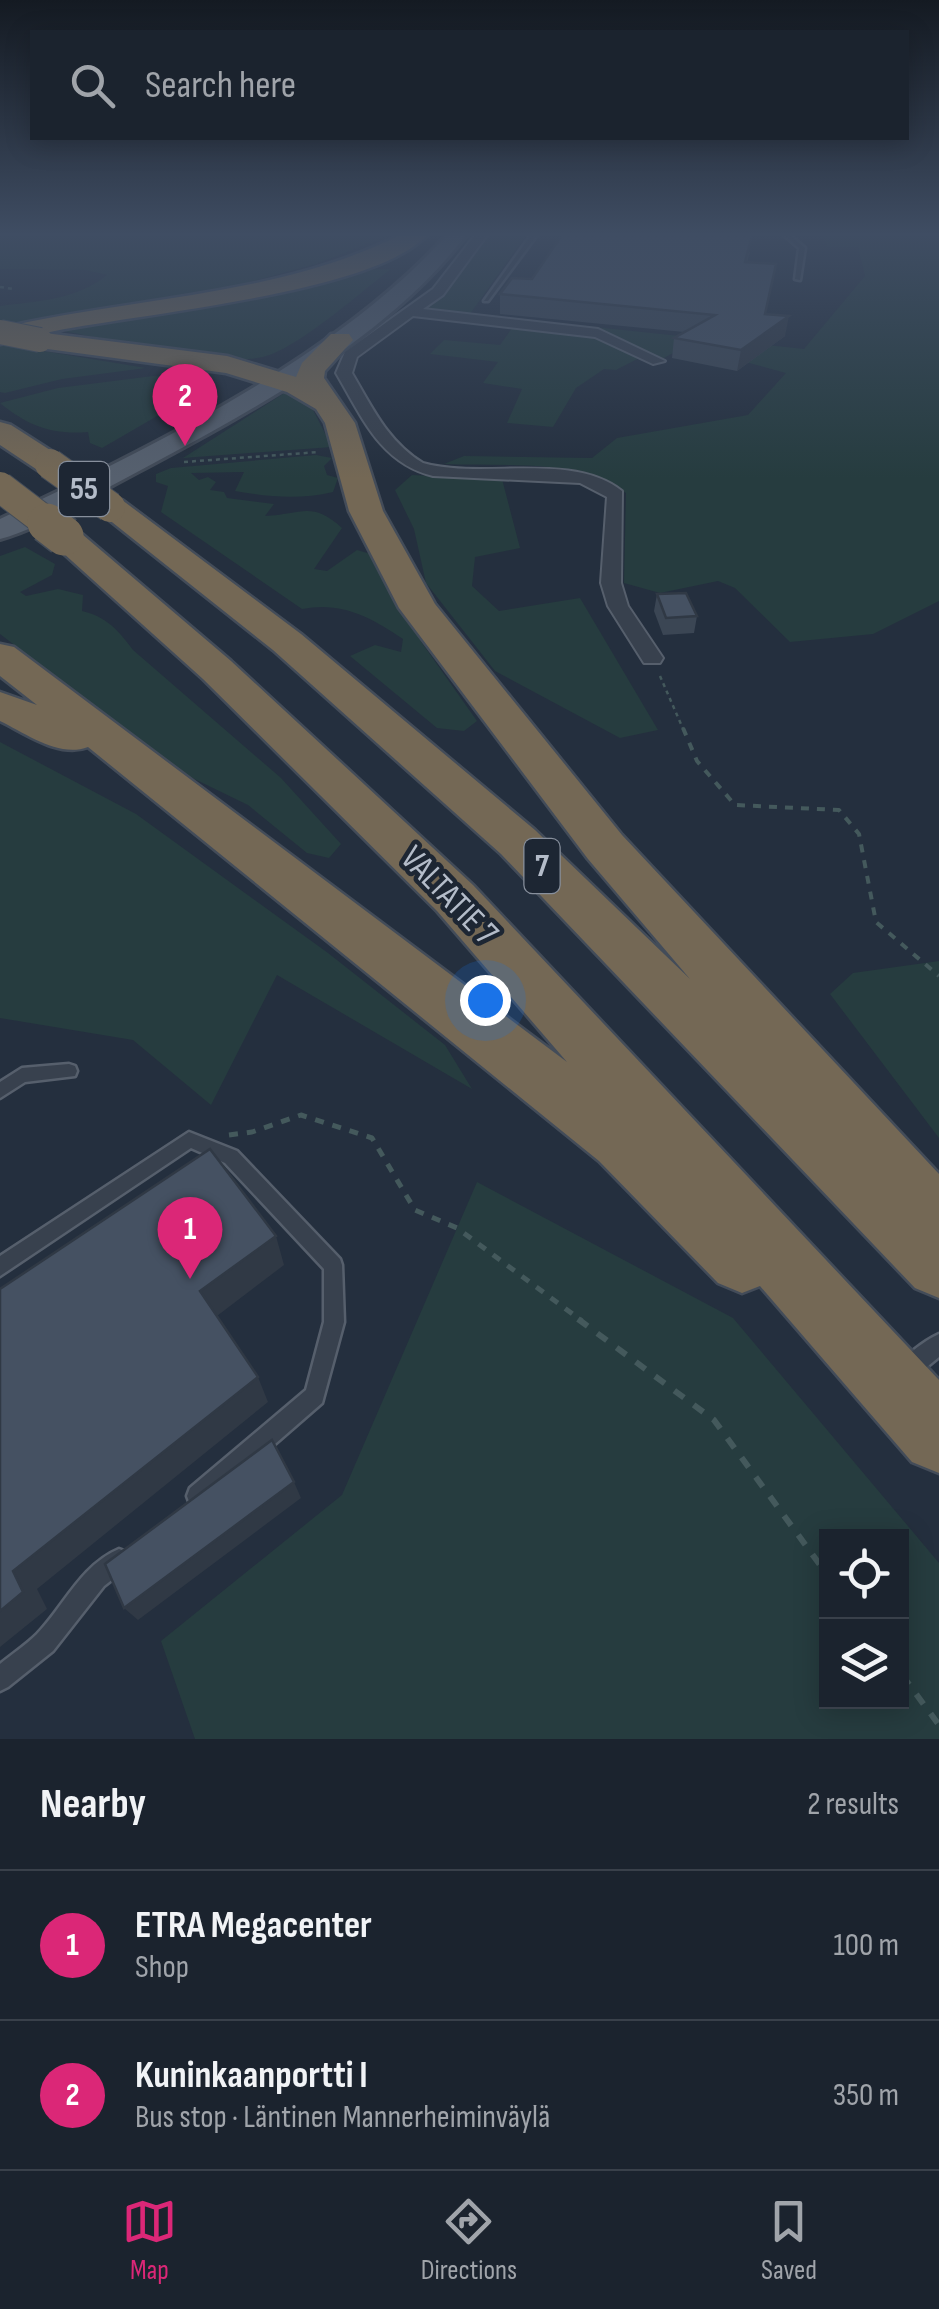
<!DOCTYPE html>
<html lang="en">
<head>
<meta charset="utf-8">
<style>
  :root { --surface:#1b232e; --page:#242b36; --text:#f1f3f6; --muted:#a0a4aa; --line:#39404a; --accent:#db2777 }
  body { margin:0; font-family:"Sofia Sans Condensed",sans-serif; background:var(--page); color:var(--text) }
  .controls { position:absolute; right:30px; bottom:30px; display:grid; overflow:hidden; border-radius:0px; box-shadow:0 5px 25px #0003 }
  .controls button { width:90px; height:90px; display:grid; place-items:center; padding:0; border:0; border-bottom:2px solid var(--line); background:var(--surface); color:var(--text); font:50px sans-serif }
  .you { position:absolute; left:485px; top:1000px; width:35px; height:35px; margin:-25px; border:8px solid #fff; border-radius:50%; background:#1a73e8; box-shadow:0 0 0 15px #1a73e833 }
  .badge { display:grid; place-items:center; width:65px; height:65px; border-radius:50%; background:var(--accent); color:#fff; font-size:32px; font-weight:700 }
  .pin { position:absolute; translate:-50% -82px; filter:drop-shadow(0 2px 5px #0008) }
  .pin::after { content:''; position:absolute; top:52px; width:35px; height:30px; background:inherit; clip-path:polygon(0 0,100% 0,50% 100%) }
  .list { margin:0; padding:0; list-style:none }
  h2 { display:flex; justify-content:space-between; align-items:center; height:130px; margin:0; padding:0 40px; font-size:42px }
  h2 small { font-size:32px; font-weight:400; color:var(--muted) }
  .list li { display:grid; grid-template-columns:65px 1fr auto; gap:30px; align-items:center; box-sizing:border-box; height:150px; padding:0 40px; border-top:2px solid var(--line) }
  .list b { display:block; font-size:38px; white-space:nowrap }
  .list p { margin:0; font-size:32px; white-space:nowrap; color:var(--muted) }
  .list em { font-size:32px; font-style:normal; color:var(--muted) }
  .icon { flex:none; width:55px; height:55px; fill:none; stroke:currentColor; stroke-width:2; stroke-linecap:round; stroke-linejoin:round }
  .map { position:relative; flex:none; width:939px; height:1739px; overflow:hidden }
  .search { position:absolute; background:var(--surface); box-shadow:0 5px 25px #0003; left:30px; right:30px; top:30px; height:110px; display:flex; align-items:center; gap:25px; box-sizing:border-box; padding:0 35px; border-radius:0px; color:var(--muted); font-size:38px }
  .sheet { height:430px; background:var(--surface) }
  nav { display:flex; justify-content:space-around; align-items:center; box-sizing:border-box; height:140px; border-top:2px solid var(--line); background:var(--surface); font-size:28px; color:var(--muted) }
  nav a { display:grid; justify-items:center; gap:5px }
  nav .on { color:var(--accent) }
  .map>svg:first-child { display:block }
</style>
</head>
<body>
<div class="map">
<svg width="939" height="1739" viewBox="0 0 939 1739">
  <rect width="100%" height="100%" fill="#242f3e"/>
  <!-- green -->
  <path fill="#263c3f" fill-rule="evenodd" d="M390,235L316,264L220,290L11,324L0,321V306C38,301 76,300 107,275L86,270L0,269V236Z
    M484,235H526L470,314L804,349L865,276L858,247H828L821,235H939V601L873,634L790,642L735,588L718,581L660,593L624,583L626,493C578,457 502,467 444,464L464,456L592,458L617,438L748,415L786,373L686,346L662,359L600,331L424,311L446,290Z
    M391,269C361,292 297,349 263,357C222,367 110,339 63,331L355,270Z
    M515,324L581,331L643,356L616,370L604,369L576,388L553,427L507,423L522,389L483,383L498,362L430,354L444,340L500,345Z
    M7,345L146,368L62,379L5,393L0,392V346Z
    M153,376L202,378L178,404L102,448L90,443L88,432C52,435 28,426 0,403L58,388Z
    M286,392L311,406L332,447L183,458Z
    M316,455L332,458L324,466L327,475L338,478L333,492C300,500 268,497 235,491L244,472L191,473L199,480L208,477L216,482L210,490L224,492L227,498L274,504L265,516C301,515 311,500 342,528L314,569L327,571L357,550L374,555L422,643L477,721L464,731L437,728L350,656L375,645L401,652L403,639C371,617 341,601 302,609L161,512L168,486L156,482V474L171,468Z
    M412,475L502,479L520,548L475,557L472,586L499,611L580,598L658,730L620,738L495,671L426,583L414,529L395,490Z
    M25,547L55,564L52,575L20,592L26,596L58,589L83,595L82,611C107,617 118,630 133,650L281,778L341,844L329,858L307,853L248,805L178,771L0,634V556Z
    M0,742L136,814L328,953L445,1045L472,1089L277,975L211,1105L133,1040L0,1018Z
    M939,961V1138L830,994L853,973Z
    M477,1182L733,1318L939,1563V1739H195L161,1641L342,1495ZM826,1536H902V1702H826Z"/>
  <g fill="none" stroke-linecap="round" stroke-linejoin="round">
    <!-- lane casing -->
    <g stroke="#565f6c" stroke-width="5">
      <path id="lane" d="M531,235H537L488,301H484Z
        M784,235H790L805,248L800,280L795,279L799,248Z
        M69,1064L75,1066L77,1071L75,1076L25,1082L0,1098V1082L22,1068Z
        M189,1132L237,1151L340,1259L342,1265L344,1322L322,1403L206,1504L198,1507L190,1504L187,1496L190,1488L306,1390L324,1322V1269L225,1163L191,1148L0,1276V1256Z
        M939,1334V1357L912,1379L905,1382L898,1379L895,1372C902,1357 924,1341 939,1334Z
        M119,1549L127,1552L130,1560L127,1568L104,1586L53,1651L8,1687L0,1691V1664C12,1654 26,1645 37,1634C64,1606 81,1565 119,1549Z"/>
    </g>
    <!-- street casing -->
    <g stroke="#565f6c" stroke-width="4">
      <path id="street" d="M475,235H487L443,295L423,309L598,329L665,361L653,364L595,337L413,316L357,357L352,373C372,407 388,442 423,463C483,480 571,451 622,491L621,583L628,606L663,658L660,663H644L608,606L601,583L607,497L580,483L433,476C380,463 362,417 336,373L345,352L433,289Z"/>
    </g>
    <!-- primary casing -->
    <g stroke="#414a57" stroke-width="6">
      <path id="primary" d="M447,235H466C382,346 232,421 111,486C76,504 38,529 0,539V519C150,448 335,359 447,235Z"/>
    </g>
    <!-- highway casing -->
    <g stroke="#434c59" stroke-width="5">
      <path id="highway" d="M400,235H427C372,295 130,314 45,333L227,356L296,377L302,363L331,334H349L353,340L325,371L324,378L355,423L383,511L435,604L622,835L939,1174V1298L915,1288L501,854L273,650L93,507L98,500H122L301,634L535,830L690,979L588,859L399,608L349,511L325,423L316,409L287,392L226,373L40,348L31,346L29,337L0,344V328C133,297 276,297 400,235Z
        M0,422L11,425L61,457L66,464L61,471H39L0,445Z
        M64,526L76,529L231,661L473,885L939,1380V1473L912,1462L760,1286L742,1293L718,1283L599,1161L88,747C59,758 27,734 0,721V692L37,705L0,676V644L14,647L567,1062L437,911L203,679L52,543L47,536L52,529Z"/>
    </g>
    <!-- path-far3 -->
    <path stroke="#44595c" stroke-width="2.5" stroke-dasharray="4 4" stroke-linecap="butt" d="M0,287L13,289
      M184,462L319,452
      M660,676L684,731"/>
    <!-- path-far2 -->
    <path stroke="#44595c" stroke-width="4" stroke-dasharray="8 8" stroke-linecap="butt" d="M683,728L697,761L735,805L839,810L859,834L876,922L939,976"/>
    <!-- path-far1 -->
    <path stroke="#44595c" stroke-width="5" stroke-dasharray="9 9" stroke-linecap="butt" d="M229,1135L252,1132L301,1115L372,1138L415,1210L457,1228L582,1321"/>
    <!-- path -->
    <path stroke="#44595c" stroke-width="6" stroke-dasharray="12 12" stroke-linecap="butt" d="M578,1319L714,1420L826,1573
      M902,1675L939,1725"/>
    <!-- lane -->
    <use href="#lane" fill="#38414e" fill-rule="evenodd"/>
    <!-- street -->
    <use href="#street" fill="#38414e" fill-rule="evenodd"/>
    <!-- primary -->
    <use href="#primary" fill="#56606e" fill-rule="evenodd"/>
    <!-- highway -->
    <use href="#highway" fill="#746855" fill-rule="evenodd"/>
    <!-- highway-bridge-far2 casing -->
    <g stroke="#434c59" stroke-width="26" stroke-linecap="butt">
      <path id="highway-bridge-far2" d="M0,332L40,340"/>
    </g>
    <!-- highway-bridge-far1 casing -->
    <g stroke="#434c59" stroke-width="32" stroke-linecap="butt">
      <path id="highway-bridge-far1" d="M50,464L110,507
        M0,487L50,525"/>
    </g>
    <!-- highway-bridge casing -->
    <g stroke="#434c59" stroke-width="42" stroke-linecap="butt">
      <path id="highway-bridge" d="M47,523L64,536"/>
    </g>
    <!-- highway-bridge-far2 -->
    <use href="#highway-bridge-far2" stroke="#746855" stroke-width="24"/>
    <!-- highway-bridge-far1 -->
    <use href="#highway-bridge-far1" stroke="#746855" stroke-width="30"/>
    <!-- highway-bridge -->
    <use href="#highway-bridge" stroke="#746855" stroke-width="39"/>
  </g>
  <!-- wall -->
  <path fill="#3b4654" d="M750,252L747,262L766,314L785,336L737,371L672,358L674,338L684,332L500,314V294L532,279Z
    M657,594L697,616L694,633L663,635L654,611Z"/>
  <!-- shaded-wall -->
  <path fill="#303945" d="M789,316L785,336L737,371L741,350Z
    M276,1236L284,1265L213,1319L200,1291Z
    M258,1377L268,1402L37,1589L47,1609L0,1647V1611L13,1571Z
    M294,1482L301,1498L138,1620L124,1608Z"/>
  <!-- building -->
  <path fill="#455162" stroke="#303945" stroke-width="2.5" d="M562,235H752L745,262L776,264L765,314L789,316L741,350L674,338L715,315L500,294L512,278L532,279Z
    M686,593L697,616L666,618L657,594Z
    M210,1149L276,1236L200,1291L258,1377L13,1571L23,1592L0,1611V1289Z
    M272,1440L294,1482L124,1608L105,1564Z"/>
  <!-- sky -->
  <linearGradient id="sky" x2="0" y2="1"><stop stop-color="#141a22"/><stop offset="0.49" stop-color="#3f4d63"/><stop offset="1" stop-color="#3f4d63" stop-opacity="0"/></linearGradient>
  <rect width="939" height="478" fill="url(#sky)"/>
  <g text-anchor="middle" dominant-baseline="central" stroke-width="9" stroke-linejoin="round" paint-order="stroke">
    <!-- shield labels -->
    <g fill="#1d2633" stroke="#878f9c" stroke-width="2.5">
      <rect x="59" y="462" width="50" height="54" rx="8"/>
      <rect x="524.5" y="839" width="35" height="54" rx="8"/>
    </g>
    <g font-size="32" font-weight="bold" fill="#b4bcc9">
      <text x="84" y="489">55</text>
      <text x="542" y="866">7</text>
    </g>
    <!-- street labels -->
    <g font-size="35" fill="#b4bcc9" stroke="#1d2633">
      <text transform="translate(449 896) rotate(46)">VALTATIE 7</text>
    </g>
  </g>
</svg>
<div class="controls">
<button><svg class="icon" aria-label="locate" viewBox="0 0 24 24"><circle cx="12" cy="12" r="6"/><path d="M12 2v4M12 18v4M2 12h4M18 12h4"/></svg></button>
<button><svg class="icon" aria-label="layers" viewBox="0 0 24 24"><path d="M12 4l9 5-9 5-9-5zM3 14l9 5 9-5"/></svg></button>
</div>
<div class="you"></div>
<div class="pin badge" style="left:190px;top:1279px">1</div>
<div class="pin badge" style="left:185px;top:446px">2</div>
<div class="search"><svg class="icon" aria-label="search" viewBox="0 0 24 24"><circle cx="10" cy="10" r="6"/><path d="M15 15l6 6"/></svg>Search here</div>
</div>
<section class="sheet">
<h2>Nearby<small>2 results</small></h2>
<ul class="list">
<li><span class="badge">1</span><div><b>ETRA Megacenter</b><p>Shop</p></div><em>100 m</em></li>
<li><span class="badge">2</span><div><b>Kuninkaanportti I</b><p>Bus stop · Läntinen Mannerheiminväylä</p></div><em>350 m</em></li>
</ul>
</section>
<nav>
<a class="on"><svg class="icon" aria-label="map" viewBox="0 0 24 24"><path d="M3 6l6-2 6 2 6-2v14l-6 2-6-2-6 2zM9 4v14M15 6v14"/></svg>Map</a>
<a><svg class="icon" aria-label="directions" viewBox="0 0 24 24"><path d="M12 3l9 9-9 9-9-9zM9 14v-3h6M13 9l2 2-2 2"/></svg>Directions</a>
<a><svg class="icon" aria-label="saved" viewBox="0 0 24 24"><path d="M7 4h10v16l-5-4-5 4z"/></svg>Saved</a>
</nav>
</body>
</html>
